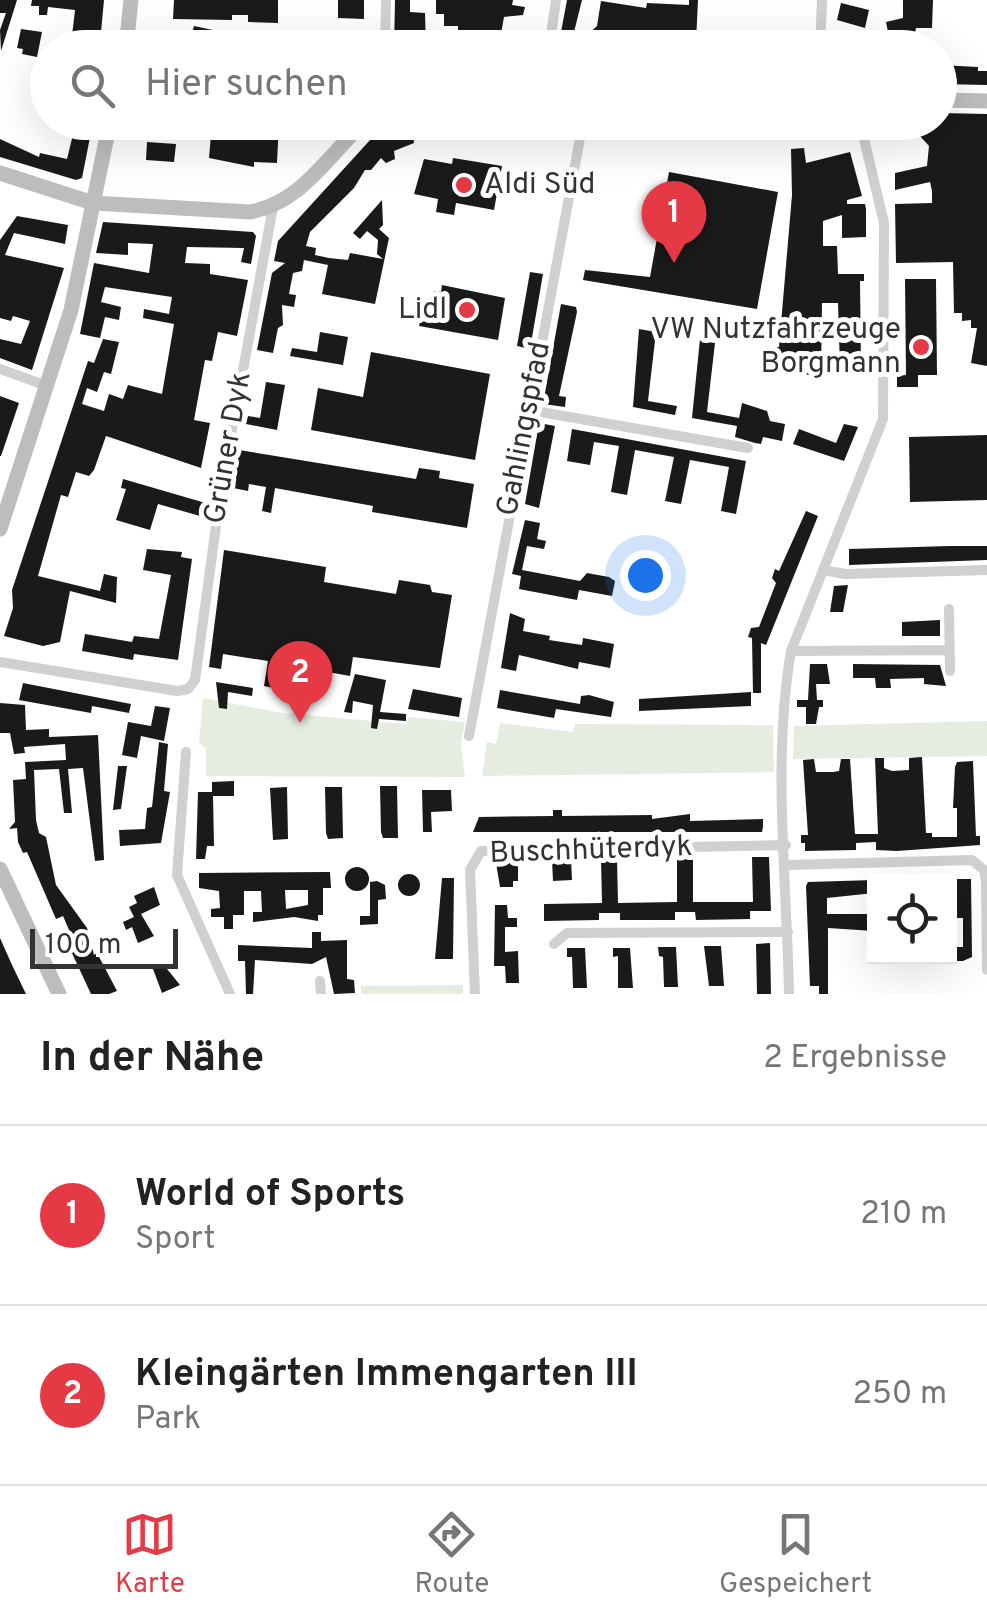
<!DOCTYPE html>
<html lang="de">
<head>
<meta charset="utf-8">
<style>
  :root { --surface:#fff; --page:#f6f6f6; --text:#222; --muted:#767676; --line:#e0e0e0; --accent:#e63946 }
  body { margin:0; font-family:Overpass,sans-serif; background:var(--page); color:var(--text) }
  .controls { position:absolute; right:30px; bottom:30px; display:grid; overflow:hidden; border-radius:0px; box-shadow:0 10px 40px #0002 }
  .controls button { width:90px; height:90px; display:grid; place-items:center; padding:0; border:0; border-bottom:2px solid var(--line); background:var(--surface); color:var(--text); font:50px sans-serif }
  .scale { position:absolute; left:30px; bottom:25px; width:148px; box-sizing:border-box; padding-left:10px; border:5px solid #333; border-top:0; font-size:28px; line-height:35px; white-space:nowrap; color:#333; -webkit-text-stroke:8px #fff; paint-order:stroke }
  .you { position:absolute; left:645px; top:575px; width:35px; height:35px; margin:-25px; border:8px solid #fff; border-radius:50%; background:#1a73e8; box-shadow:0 0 0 15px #1a73e833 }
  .badge { display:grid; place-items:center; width:65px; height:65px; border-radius:50%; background:var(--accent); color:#fff; font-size:32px; font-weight:700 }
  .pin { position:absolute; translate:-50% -82px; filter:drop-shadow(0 2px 5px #0008) }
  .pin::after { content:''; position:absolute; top:52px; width:35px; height:30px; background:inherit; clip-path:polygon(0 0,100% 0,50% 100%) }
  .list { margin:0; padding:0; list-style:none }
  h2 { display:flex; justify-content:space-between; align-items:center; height:130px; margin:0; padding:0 40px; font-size:42px }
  h2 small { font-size:32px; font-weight:400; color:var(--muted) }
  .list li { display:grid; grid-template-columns:65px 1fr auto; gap:30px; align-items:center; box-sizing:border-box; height:180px; padding:0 40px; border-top:2px solid var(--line) }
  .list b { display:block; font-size:38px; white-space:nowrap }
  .list p { margin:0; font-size:32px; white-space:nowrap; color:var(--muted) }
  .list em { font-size:32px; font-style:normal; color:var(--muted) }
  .icon { flex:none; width:55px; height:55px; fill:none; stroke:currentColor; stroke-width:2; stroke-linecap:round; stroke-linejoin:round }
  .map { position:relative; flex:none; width:987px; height:994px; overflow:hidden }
  .search { position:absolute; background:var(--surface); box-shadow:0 10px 40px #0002; left:30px; right:30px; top:30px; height:110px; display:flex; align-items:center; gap:25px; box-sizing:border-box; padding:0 35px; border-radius:55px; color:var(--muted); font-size:38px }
  .sheet { height:490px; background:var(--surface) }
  nav { display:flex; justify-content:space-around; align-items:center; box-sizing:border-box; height:140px; border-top:2px solid var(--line); background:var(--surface); font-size:28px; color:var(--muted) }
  nav a { display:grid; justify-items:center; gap:5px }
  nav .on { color:var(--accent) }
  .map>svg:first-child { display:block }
</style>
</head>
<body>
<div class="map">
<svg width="987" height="994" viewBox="0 0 987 994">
  <rect width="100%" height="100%" fill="#fff"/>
  <!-- green -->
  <path fill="#e6ecdf" d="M203,698L282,713L406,724L408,717L465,722L461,744L465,777L206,776V749L199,742Z
    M987,721V756L793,759L794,726Z
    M500,723L573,732L575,724L773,725L774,772L482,776L487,742L496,744Z
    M463,985V994H361V986Z"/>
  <!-- building -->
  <path fill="#1a1a1a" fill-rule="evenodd" d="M0,0H17L1,51L0,30L6,13H0Z
    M32,0H104L101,32L107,33L106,48H55L65,35L72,36L75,10L48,7L47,15H39V6H31Z
    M174,0H278V23L248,22V15H232V20L173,19Z
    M338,0H364V19L338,18Z
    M395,0H410V12L425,13L426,48H394Z
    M436,0H513L512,5L525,7L523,15L504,17L500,40L505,48H490V38L475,39V48H458V26H444V14H436Z
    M567,0H582L570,48H558Z
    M689,0H698L696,42H655V48H573L597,26L601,1L646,8L647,3L689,5Z
    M903,0H933L932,28H916L912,48H861V32H888L886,22L903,18Z
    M841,3L869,10L865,28L837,20Z
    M194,26L250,38L248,48H187Z
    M21,29L42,32L37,57L22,54L23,49L17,48Z
    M328,34L362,35V47L328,46Z
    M940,65L978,67V71H987V85L940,84Z
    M940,113L987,114V366L971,363L977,328H971V320L962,321V313H954L953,262L896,263L895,204L932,203V191L930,182L895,190V173L927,166L929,146L920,136L881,139L872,122H940Z
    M76,122H93L82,178L76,180L0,157V139L39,157L40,153L67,159Z
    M212,122H279L277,163L254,162V167L209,158Z
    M395,122H412L414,143L394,151L395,159L386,163L381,158L371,170H365L354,188L310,232L306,246L316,248L315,255L329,258L348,260L350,253L383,259L377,254L378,240L367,231L360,239L353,233L382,200L383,225L379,229L389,238L375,304L322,294L328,265L304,260L302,271L293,273L289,294L296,295L294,307L282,305L283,325L278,328L273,353L257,350L272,273L285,263L274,261L278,241L381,128Z
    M147,142L176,144L174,162L146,160Z
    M804,148L806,163L850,152L862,196L847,200V204H865L866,209V237L842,238V215L823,221V246H837L838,274H864V281H860L861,367L840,368L838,303H822L821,375L789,374L790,365H763L764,347H779L792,195L791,149Z
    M453,158L502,166L494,210L456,203L454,215L436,212L438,199L414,194L424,159L452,164Z
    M669,172L778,192L757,309L583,280L585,270L650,277Z
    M17,216L68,225L65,244L14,233L5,255L64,268L32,370L0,358V339L21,344L30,321L13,316L11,321L0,318V240Z
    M103,222L253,232L256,236L251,264L241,262L244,248L187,247L185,263L210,264V274L248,280L237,336L218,332L212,361L205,360L194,420L210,423L201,468L106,436L94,470L89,476L76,472L68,497L61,495L38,576L100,591L104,574L117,577L116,603L70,591L60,642L43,646L4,636L13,608L12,590L88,361L94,363L103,339L119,342L111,374L104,372L97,392L87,388L82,404L104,411L109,394L123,399L128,385L162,394L174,324L143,318L144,309L169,314L172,297L105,287L101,302L121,307L119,320L105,317L100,338L80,334L94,263L149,273L153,244L128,243V255L96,253Z
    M530,272L543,274L530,349L517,346Z
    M905,279H936L937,375H918V387H897V376L906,375Z
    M442,285L505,298L498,340L419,326L421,318L429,319L434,291L441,292Z
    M561,304L576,307L577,312L559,396L566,397L565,407L543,404Z
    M639,329L656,332L648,401L677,406L675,415L633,407Z
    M701,329L711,331L708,342L715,343L707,412L739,418L742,403L767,411L770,421L785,424L782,441L763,437L761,444L755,443L735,437L737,426L692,418Z
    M320,332L348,337L343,365L290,356L292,348L317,352Z
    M371,352L490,374L475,460L311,430L318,388L363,397Z
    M266,382L285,385L277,430L246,424L248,416L260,418Z
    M0,396L19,403L1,456H0Z
    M539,423L555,426L539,508L525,504Z
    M844,424L858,427L844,461L793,444L799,429L836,443Z
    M572,429L746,461L736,514L721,511L729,467L690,460L681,504L665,501L674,457L635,450L627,495L611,492L619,446L594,442L590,465L567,461Z
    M987,435V500L910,502L909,437Z
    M239,450L416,479L419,468L440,471L439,478L474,484L467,528L372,512L373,506L275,488L271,513L262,511L266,487L249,484L248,491L233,488Z
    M123,479L209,504L207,518L158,504L150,530L116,520L126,489L121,488Z
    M806,511L818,516L766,645L761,643V693H753L752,638L748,637L751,628L759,627L776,583L772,578L775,569L779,571Z
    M525,520L540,523L537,539L546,541L544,549L527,546L522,570L580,581L587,573L609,577L615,581L612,596L579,590L577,600L519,589L521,576L512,574Z
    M950,546H987V560L849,565V549Z
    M147,549L182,552L181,557L192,559L178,660L134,654L133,660L82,651L85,634L132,642L134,636L159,639L171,575L143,570Z
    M224,550L326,567L324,582L396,594L399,580L430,585L432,592L452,595L440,668L353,657L350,676L295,666L291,702L282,701L283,690L264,686L268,661L223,654L221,669L209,667Z
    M848,585L843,612H830L834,586Z
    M510,613L525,619L523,631L550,636L549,640L582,645L583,638L614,644L610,668L579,662L578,669L519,655L516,671L501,668Z
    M940,620V636H902V622Z
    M810,664H827L830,684H816L817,700H823V707H819L816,724H806V707H797V700H808Z
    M853,664L940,665L946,686L924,684V678L890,679L891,688H876L875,678H853Z
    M355,674L386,680L380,712L406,714V721L379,719L377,729L371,728L373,705L353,701L352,713L344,712Z
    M216,682L253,688L252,696L228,692L227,709L219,708Z
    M23,683L131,704L129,713L92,706L91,713L19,700Z
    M413,689L462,698L459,717L408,709Z
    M500,690L580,704L581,696L589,695L614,702L611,717L556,709L554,718L497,708Z
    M751,692V706L639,711V699Z
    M0,703L25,705L26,730L49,729V737L98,735L104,860L95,861L83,768L68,769L72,813H64L59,769L34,770L36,820L39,833L46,837L56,885L87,928L94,955L97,953L117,991L109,994H91L64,936L69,930L63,916L56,919L27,852L23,853L18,842L17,828L9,829L15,822L13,780L26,779L25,762L66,760L65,744L24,747L25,753L14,754L10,733H0Z
    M155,706L170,708L164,741L141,736L137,758L122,755L128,722L151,726Z
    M159,742L168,744L164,791L170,792L161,843L120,846L119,830L145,829L147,808L152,807Z
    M922,757L926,833H932V837H957V808H953L955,767L957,762L973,761L976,836H980V845L897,851L876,850V842L856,843V850L805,851V843H801V835H808L803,760L814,759L816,772H833L839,771L841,759H850L855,834H878L875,758H884V768L892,771L909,770V758Z
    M118,766H127L121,809L113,810Z
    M234,781V796H213L214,846H207L205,859H196L198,792H212V782Z
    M380,786H397L398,838H383L381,832Z
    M287,787L288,839L273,840L270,788Z
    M325,787H342L343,838L328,839L326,833Z
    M422,790H451L452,811L431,812L432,832H423Z
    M553,810H562V816L652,815V819L690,814V821L763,819V827L762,832H473L479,817L553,816Z
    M752,857H769L771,911H750V919L696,920L695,912H675V920H620V913H599V920L544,921V904L602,903L601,859H617L618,903L677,902V859H693V902H753Z
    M552,859H571L572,880L553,881Z
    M518,860V881H513V887H500L496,863Z
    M345 879a12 12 0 1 1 24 0a12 12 0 1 1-24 0Z
    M330,872L331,888H323V915H318V921L294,917L253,922V912H262L261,891H244V915H233V929H224V917H211V909L220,908L219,891L199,888V873ZM285,890H308V905L286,909Z
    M398 885a11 11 0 1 1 22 0a11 11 0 1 1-22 0Z
    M442,878H454L453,959H435Z
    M950,879H971L972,957L963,961H950V947H963V918H950Z
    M874,880V893L827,898V914H874V931L828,928V994H819V986H810L806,886L808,882Z
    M377,881L385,885L386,899L378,900V924L360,925V916H370V882Z
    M154,887L160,905L141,914L154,936L138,943L132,927L126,930L123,922L134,917L129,907L137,903L134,896Z
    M495,905H507L508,918H517V927H505V952L518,951L519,983H506L505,966H494Z
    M312,932H321V941L347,940V979L354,980L355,993L334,994L326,957L312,964L255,960L253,994H246L245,961H238V945L312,948Z
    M0,938L12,965L26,994H0Z
    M770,943L771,994H757L756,944Z
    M704,946H721L724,986H709Z
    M658,947H676L678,987H664L663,957L659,956Z
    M567,948H585L587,988H573L572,957H567Z
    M613,948H630L633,988H618V956L613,957Z
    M163,964L180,985L162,993L153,969Z"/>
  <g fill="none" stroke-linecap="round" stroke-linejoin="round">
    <!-- street -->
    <path stroke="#d0d0d0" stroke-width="10" d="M385,48L386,0
      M549,48L556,0
      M820,48L822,0
      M0,369L47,386
      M529,410L748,448
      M823,570L845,574L987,570
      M949,609L950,671
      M791,651L949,650
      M0,662L177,691L188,689L195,680L221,490L273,207
      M469,736L583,122
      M186,752L177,875L230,994
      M787,865L972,860L984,870L986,882L987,970
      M554,944L567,933L788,932
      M320,981L321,994
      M475,994L470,870L481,851L786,845
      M789,994C787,881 772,763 791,651L883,419L884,223L860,122"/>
    <!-- secondary -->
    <path stroke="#bdbdbd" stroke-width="15" d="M126,48L131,0
      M940,100L987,101
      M0,173L93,203L250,212C301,203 328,156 364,122
      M0,529L71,310L110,122
      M0,869L59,994"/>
  </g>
  <!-- markers -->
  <g fill="#e63946" stroke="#fff" stroke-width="4">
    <circle cx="464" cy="185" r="10"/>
    <circle cx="467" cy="310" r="10"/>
    <circle cx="921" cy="347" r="10"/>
  </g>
  <g text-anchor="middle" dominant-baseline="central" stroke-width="10" stroke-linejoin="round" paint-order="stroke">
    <!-- poi labels -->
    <g font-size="30" fill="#333" stroke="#fff" text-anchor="end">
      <text x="484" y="185" text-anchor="start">Aldi Süd</text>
      <text x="447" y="310">Lidl</text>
      <text x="901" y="330">VW Nutzfahrzeuge<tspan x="901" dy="34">Borgmann</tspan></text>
    </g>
    <!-- street labels -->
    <g font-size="30" fill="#333" stroke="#fff">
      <text transform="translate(525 429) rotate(-79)">Gahlingspfad</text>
      <text transform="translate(229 448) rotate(-80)">Grüner Dyk</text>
      <text transform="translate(591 851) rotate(-2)">Buschhüterdyk</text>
    </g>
  </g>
</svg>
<div class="controls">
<button><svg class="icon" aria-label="locate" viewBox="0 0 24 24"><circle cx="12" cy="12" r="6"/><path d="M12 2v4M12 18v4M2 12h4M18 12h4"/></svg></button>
</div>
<div class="scale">100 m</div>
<div class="you"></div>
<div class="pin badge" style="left:674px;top:263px">1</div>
<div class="pin badge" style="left:300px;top:723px">2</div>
<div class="search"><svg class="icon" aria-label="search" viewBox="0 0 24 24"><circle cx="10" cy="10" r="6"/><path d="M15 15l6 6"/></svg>Hier suchen</div>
</div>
<section class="sheet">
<h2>In der Nähe<small>2 Ergebnisse</small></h2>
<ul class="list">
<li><span class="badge">1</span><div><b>World of Sports</b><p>Sport</p></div><em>210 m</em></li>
<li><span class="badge">2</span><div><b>Kleingärten Immengarten III</b><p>Park</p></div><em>250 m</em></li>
</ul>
</section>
<nav>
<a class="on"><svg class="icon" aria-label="map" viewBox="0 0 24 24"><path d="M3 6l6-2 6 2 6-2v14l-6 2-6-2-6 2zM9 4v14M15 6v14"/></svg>Karte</a>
<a><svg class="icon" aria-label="directions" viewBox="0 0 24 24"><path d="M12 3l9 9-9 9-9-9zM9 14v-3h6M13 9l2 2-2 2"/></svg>Route</a>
<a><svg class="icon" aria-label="saved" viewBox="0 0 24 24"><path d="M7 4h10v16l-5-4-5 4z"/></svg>Gespeichert</a>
</nav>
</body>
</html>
